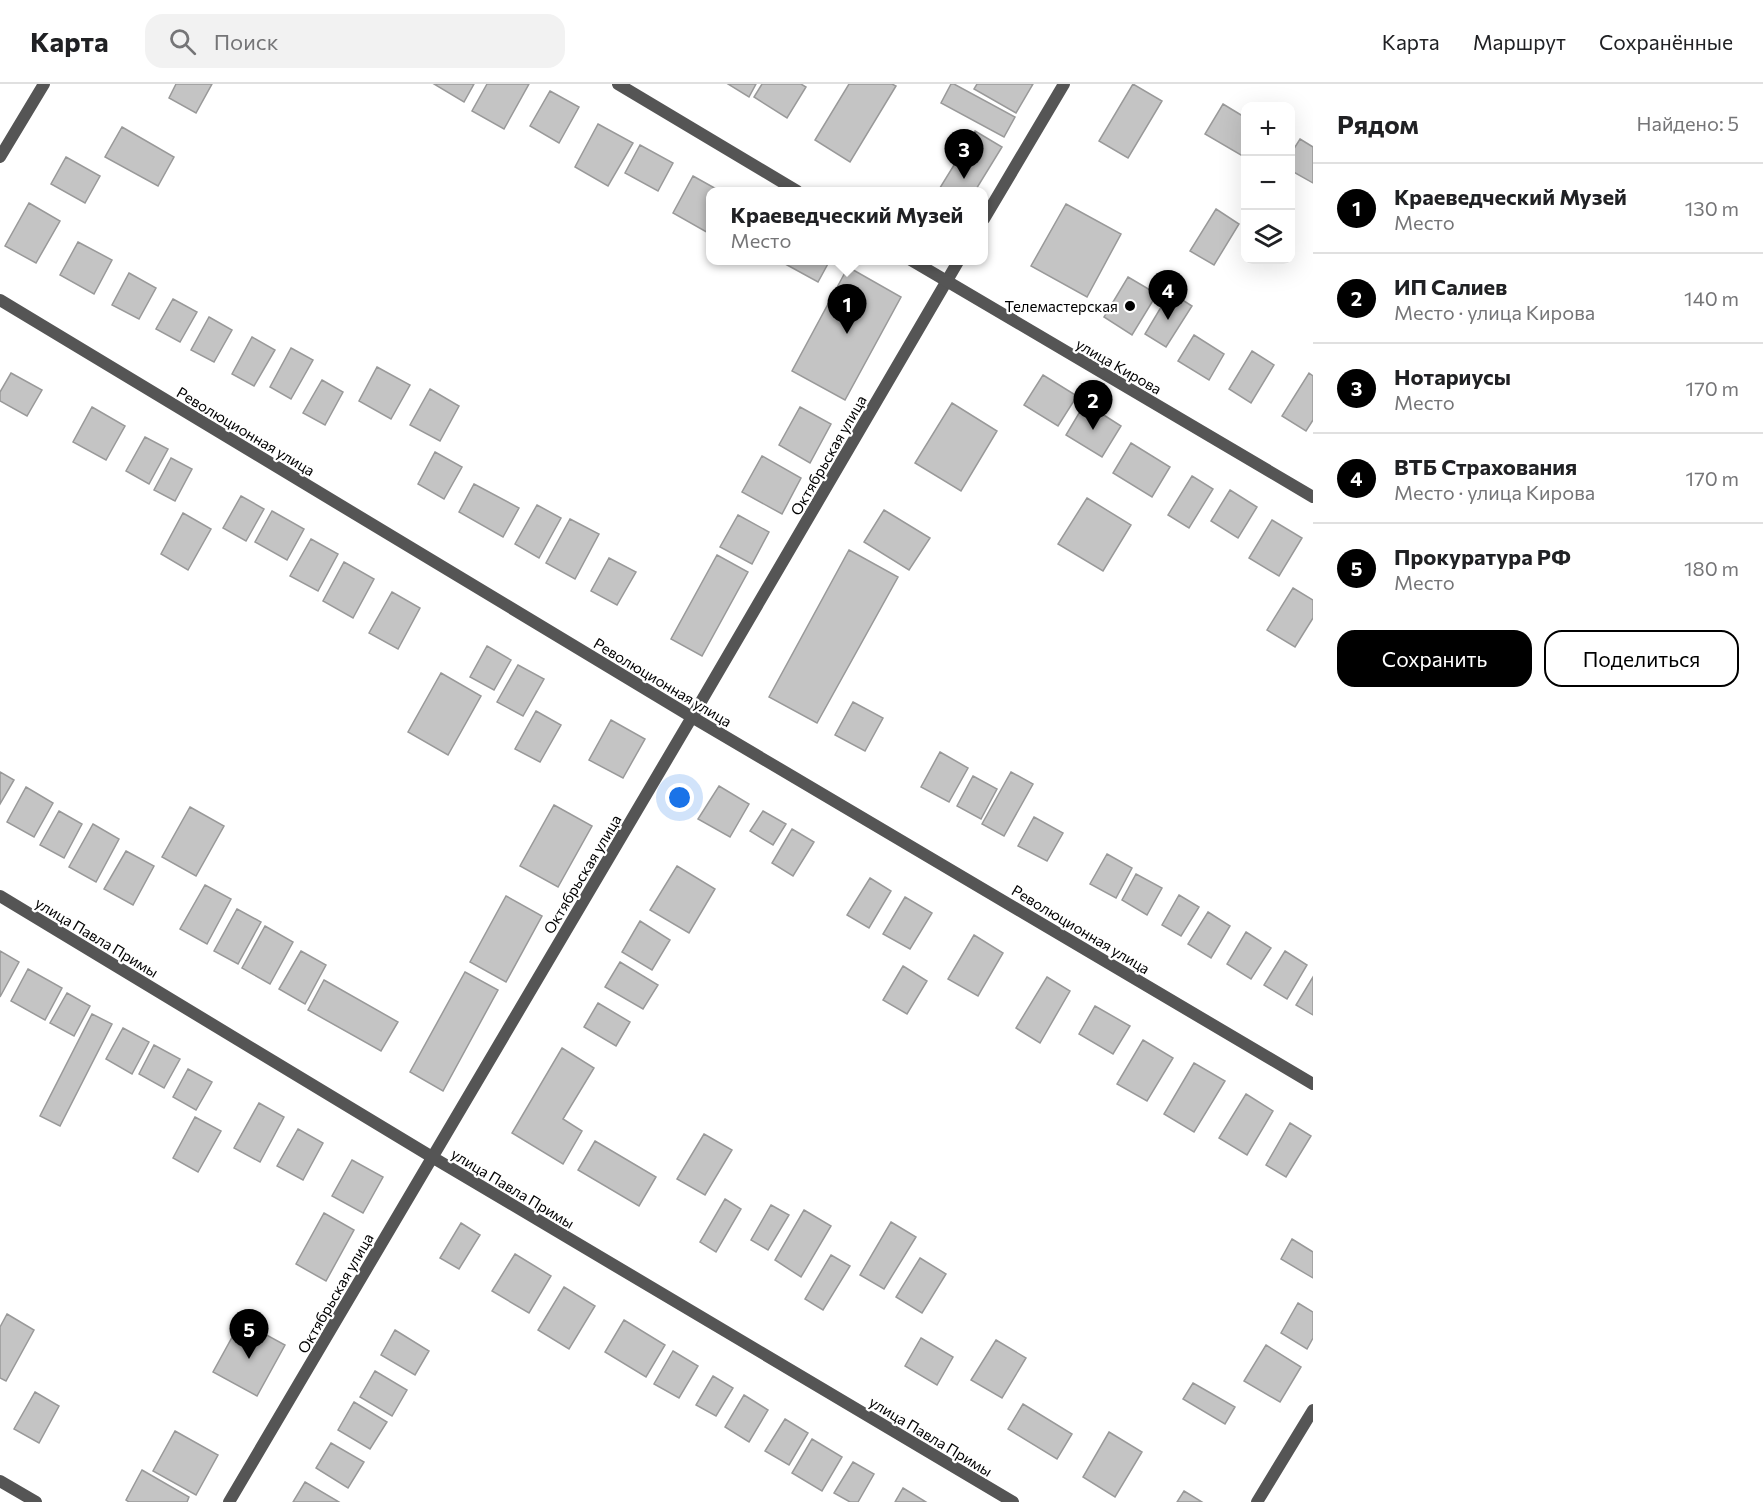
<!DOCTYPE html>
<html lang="ru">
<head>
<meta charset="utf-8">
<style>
  :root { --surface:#fff; --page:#f2f2f2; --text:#202124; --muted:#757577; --line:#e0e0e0; --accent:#000 }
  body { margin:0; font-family:Commissioner,sans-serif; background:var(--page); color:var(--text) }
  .controls { position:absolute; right:18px; top:18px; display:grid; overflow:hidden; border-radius:12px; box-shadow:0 6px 24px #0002 }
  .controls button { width:54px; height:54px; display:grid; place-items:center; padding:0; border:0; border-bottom:2px solid var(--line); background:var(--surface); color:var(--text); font:30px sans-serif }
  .you { position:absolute; left:680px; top:714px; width:21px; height:21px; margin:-15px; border:4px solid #fff; border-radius:50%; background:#1a73e8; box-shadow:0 0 0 9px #1a73e833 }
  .badge { display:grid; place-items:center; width:39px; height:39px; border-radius:50%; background:var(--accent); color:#fff; font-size:20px; font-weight:700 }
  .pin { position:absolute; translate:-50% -50px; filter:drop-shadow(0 2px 3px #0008) }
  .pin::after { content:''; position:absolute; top:32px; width:21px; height:18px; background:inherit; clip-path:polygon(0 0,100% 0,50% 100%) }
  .popup { position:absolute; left:706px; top:103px; width:282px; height:78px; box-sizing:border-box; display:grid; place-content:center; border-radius:12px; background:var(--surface); filter:drop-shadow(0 2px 4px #0005); font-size:20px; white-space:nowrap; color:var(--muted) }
  .popup b { font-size:22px; color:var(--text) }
  .popup::after { content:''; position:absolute; left:50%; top:100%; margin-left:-12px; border:12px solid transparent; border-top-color:var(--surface) }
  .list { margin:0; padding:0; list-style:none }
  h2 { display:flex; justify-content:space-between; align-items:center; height:78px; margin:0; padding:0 24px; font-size:26px }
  h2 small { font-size:20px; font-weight:400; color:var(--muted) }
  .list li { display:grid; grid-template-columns:39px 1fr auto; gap:18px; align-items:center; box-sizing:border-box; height:90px; padding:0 24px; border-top:2px solid var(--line) }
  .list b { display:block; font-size:22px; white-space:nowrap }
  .list p { margin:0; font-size:20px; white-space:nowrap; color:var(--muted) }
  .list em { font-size:20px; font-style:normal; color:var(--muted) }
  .actions { display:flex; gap:12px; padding:18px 24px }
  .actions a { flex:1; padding:14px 0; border:2px solid var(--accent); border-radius:18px; text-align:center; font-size:21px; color:var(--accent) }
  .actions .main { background:var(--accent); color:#fff }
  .icon { flex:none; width:33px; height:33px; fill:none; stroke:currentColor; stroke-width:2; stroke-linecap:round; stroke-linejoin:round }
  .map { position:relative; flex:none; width:1313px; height:1418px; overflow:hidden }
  header { display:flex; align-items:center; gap:36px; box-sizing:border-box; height:84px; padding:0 30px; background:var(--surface); border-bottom:2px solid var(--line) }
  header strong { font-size:28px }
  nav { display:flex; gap:33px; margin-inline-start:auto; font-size:21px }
  .search { width:420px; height:54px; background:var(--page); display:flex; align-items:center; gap:15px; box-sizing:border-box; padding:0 21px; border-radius:18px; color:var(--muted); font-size:22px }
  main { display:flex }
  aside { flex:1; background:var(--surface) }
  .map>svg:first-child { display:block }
</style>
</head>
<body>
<header>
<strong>Карта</strong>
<div class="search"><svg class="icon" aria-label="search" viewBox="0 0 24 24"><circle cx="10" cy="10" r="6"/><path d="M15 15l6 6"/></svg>Поиск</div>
<nav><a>Карта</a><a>Маршрут</a><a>Сохранённые</a></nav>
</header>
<main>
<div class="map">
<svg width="1313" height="1418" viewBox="0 0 1313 1418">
  <rect width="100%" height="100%" fill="#fff"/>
  <!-- building -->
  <path fill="#c4c4c4" stroke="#999" stroke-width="1.5" d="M176,0H212L196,29L169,14Z
    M434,0H474L464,18Z
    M487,0H529L504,45L472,27Z
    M728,0H756L749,13Z
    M762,0H801L806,3L787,34L754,13Z
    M849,0H892L896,2L850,78L815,56Z
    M951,0H954L1015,33L1004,53L941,19Z
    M977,0H1033L1016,29L974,5Z
    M1133,0L1162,17L1128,74L1099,57Z
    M550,7L579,23L559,59L530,42Z
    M1223,20L1246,34V74L1205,50Z
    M598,40L633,59L608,102L575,83Z
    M122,43L174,73L158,102L105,73Z
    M975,47L1002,63L975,107H938Z
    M1300,55L1313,63V99L1290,86V71Z
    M640,61L673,79L658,107L625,89Z
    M66,73L100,92L85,119L51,100Z
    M693,92L720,107H710V150L673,129Z
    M29,119L60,137L36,179L5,162Z
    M1066,120L1121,150L1087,213L1031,182Z
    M1216,125L1239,140L1214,181L1190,167Z
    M78,158L112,176L94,210L60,191Z
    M778,176H830L818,198Z
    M848,183L901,213L845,316L792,287Z
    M129,189L156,204L139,235L112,221Z
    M1128,193L1157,210L1132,251L1104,233Z
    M1170,208L1192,222L1166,263L1145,250Z
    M173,215L197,228L180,258L156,245Z
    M209,233L232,246L214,278L191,266Z
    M1194,251L1224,270L1209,296L1178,277Z
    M252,253L275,266L254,302L232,290Z
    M291,264L313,276L291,315L270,303Z
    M1252,267L1274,281L1251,319L1229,305Z
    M377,283L410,301L391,335L359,317Z
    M11,289L42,306L27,332L0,317V308Z
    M1309,289L1313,292V336L1306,347L1282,332Z
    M1043,291L1077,312L1058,342L1024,321Z
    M322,296L343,308L325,341L303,329Z
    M430,305L459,322L440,357L410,341Z
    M952,319L997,347L961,407L915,379Z
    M1085,319L1121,342L1102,373L1066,351Z
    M92,323L125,342L106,376L73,358Z
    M800,323L831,340L810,379L779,361Z
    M145,353L168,365L149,400L126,387Z
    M1131,359L1170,383L1152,413L1113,389Z
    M435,368L462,383L444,415L418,400Z
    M762,372L801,394L782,430L742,408Z
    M171,374L192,385L175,417L154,406Z
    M1192,392L1213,405L1189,444L1168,431Z
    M474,400L519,424L503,453L459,428Z
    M1230,406L1257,423L1238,454L1211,437Z
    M241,412L264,425L246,457L223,444Z
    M1087,414L1131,441L1103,487L1058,460Z
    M537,421L561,434L539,474L515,460Z
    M884,426L930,454L909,486L864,458Z
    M272,427L304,445L287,476L255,458Z
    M183,429L211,445L188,486L161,470Z
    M738,431L769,448L752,480L720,463Z
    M570,435L599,450L575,495L546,479Z
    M1272,436L1302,454L1279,492L1249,474Z
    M311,455L338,470L318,507L290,492Z
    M849,466L898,493L817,639L769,613Z
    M717,471L748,488L702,572L671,555Z
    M609,474L636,488L617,521L591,507Z
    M344,478L374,495L353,534L323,517Z
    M1293,504L1313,516V534L1295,563L1267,546Z
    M392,508L420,524L398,565L369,549Z
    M487,562L511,576L494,606L470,593Z
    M518,581L544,595L523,632L497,618Z
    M441,589L481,612L448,671L408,648Z
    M853,618L883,634L865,667L835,651Z
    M536,627L561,641L540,678L515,665Z
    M611,636L645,655L623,694L589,676Z
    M940,668L968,684L949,718L921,703Z
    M0,688L14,696L0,720Z
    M1011,688L1033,700L1004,752L982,740Z
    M973,692L997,705L981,735L957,722Z
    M719,702L749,720L730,753L698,735Z
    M26,703L53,719L34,753L7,738Z
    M554,721L592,742L558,803L520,782Z
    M190,723L224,742L196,792L162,773Z
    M59,727L82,740L64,774L40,761Z
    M763,727L786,740L773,761L750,747Z
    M1034,733L1063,749L1047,777L1018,762Z
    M93,740L119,755L96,798L69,783Z
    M792,745L814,758L793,792L772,779Z
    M126,767L154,782L133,821L104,805Z
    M1107,770L1132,784L1116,814L1090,800Z
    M677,782L715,805L689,849L650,826Z
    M1136,790L1162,804L1147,831L1122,816Z
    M870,794L891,807L869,844L847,831Z
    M205,801L231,815L207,860L180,845Z
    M1179,811L1199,823L1181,852L1162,841Z
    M506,812L542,832L506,898L470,878Z
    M905,813L932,829L910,865L883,850Z
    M237,825L261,838L238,880L214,867Z
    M1208,828L1230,842L1211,874L1188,860Z
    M640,837L670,856L652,886L622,868Z
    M265,842L293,858L270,900L242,884Z
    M1246,848L1271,864L1251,895L1227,880Z
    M974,851L1003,869L978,912L948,895Z
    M0,867L19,878L0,913Z
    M301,867L326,881L305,920L279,905Z
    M1285,867L1307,881L1287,915L1264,901Z
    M620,878L658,901L643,925L605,903Z
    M903,882L927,897L907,930L883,916Z
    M28,885L62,904L45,936L11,917Z
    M465,888L498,906L443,1007L410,988Z
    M1047,893L1070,907L1040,959L1016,944Z
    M1313,893V931L1296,921Z
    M324,896L398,938L381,967L308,926Z
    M67,909L90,922L74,952L50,939Z
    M598,919L630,938L616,962L584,943Z
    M1095,922L1130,942L1113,970L1079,950Z
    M92,930L112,940L60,1042L40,1032Z
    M123,944L149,958L132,990L106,975Z
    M1143,956L1173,974L1147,1017L1117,1000Z
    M154,961L180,975L164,1004L139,990Z
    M562,964L594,984L563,1035L582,1047L563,1080L512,1049Z
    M1194,979L1225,997L1194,1048L1164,1030Z
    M188,985L212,998L196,1026L173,1013Z
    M1246,1010L1273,1027L1247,1071L1219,1054Z
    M259,1019L284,1033L260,1078L234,1064Z
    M195,1033L221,1047L198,1088L173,1074Z
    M1290,1039L1311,1052L1286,1093L1266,1081Z
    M298,1045L323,1059L303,1096L277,1082Z
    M704,1050L732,1066L705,1111L677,1095Z
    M595,1057L656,1093L639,1122L578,1086Z
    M352,1076L383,1093L363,1129L332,1112Z
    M725,1115L741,1125L716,1168L700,1158Z
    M771,1121L789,1131L768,1166L751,1156Z
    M804,1126L831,1142L801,1193L775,1176Z
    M324,1129L354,1146L326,1197L296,1180Z
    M891,1138L916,1153L884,1205L860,1191Z
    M461,1139L480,1151L459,1185L440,1174Z
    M1292,1155L1313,1168V1194L1281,1175Z
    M515,1170L551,1192L529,1229L492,1207Z
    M831,1171L850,1182L823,1226L805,1215Z
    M920,1174L946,1190L922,1229L896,1213Z
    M564,1203L595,1222L569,1265L538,1246Z
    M1298,1219L1313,1228V1254L1307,1265L1281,1249Z
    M7,1230L34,1246L6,1297L0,1294V1243Z
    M624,1236L665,1261L646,1293L605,1268Z
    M241,1237L285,1261L257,1312L213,1288Z
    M395,1246L429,1267L415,1291L381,1271Z
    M921,1254L953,1273L937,1301L905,1282Z
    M996,1256L1026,1274L1002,1314L971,1296Z
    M1266,1261L1301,1283L1280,1318L1244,1297Z
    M673,1267L698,1282L679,1314L654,1300Z
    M375,1287L407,1306L392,1332L360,1313Z
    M713,1292L733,1304L716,1332L696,1321Z
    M1193,1299L1235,1323L1225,1340L1183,1315Z
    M35,1308L59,1322L39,1359L14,1345Z
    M744,1311L768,1326L749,1358L725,1343Z
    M354,1318L387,1338L370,1365L338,1346Z
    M1023,1320L1072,1350L1057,1375L1008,1345Z
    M785,1335L808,1349L789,1381L765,1367Z
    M175,1347L218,1371L196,1411L153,1387Z
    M1109,1348L1142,1368L1115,1413L1083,1393Z
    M812,1355L842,1373L822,1407L792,1389Z
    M331,1359L364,1378L348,1404L316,1384Z
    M853,1378L874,1390L858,1418H850L834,1409Z
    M142,1386L189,1413L187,1418H129L126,1416Z
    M305,1398L339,1418H293Z
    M903,1404L926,1418H895Z
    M1184,1407L1202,1418H1177Z"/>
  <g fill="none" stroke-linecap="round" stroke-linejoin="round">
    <!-- minor -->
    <path stroke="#555" stroke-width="12" d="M984,135L1064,0
      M0,216L692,633L1313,1000
      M0,812L432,1073L1013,1418
      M0,1397L36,1418
      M229,1418L692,633L959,176
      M1257,1418L1313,1326"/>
    <!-- tertiary -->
    <path stroke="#555" stroke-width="12" d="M618,0L797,107
      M0,73L44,0
      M911,176L1313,413"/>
  </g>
  <!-- markers -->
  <circle fill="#000" stroke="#fff" stroke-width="2" cx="1130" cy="222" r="6"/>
  <g text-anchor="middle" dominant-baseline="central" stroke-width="4.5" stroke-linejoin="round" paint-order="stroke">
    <!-- poi labels -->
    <g font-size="15" fill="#000" stroke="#fff" text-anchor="end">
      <text x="1118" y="222">Телемастерская</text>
    </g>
    <!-- street labels -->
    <g font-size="15" fill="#000" stroke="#fff">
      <text transform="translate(1119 282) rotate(30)">улица Кирова</text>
      <text transform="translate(246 347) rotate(31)">Революционная улица</text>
      <text transform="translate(828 371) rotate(-60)">Октябрьская улица</text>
      <text transform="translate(663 598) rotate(31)">Революционная улица</text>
      <text transform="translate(582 790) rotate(-59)">Октябрьская улица</text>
      <text transform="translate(1081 845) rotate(31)">Революционная улица</text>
      <text transform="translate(97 853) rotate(31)">улица Павла Примы</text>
      <text transform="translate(513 1104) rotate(31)">улица Павла Примы</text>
      <text transform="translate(335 1209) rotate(-60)">Октябрьская улица</text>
      <text transform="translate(931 1352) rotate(31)">улица Павла Примы</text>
    </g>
  </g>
</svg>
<div class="controls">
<button>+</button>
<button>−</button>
<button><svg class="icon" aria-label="layers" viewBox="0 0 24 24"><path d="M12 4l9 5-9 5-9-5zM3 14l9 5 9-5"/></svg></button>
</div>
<div class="you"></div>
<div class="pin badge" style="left:847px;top:250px">1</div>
<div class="popup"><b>Краеведческий Музей</b>Место</div>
<div class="pin badge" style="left:1093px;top:346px">2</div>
<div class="pin badge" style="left:964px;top:95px">3</div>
<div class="pin badge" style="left:1168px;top:236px">4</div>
<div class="pin badge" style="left:249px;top:1275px">5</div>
</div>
<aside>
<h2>Рядом<small>Найдено: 5</small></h2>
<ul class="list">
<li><span class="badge">1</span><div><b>Краеведческий Музей</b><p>Место</p></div><em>130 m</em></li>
<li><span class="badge">2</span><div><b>ИП Салиев</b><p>Место · улица Кирова</p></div><em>140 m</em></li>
<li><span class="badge">3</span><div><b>Нотариусы</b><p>Место</p></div><em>170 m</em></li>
<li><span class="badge">4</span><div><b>ВТБ Страхования</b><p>Место · улица Кирова</p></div><em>170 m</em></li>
<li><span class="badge">5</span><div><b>Прокуратура РФ</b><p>Место</p></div><em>180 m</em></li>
</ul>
<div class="actions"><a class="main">Сохранить</a><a>Поделиться</a></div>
</aside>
</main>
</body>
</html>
